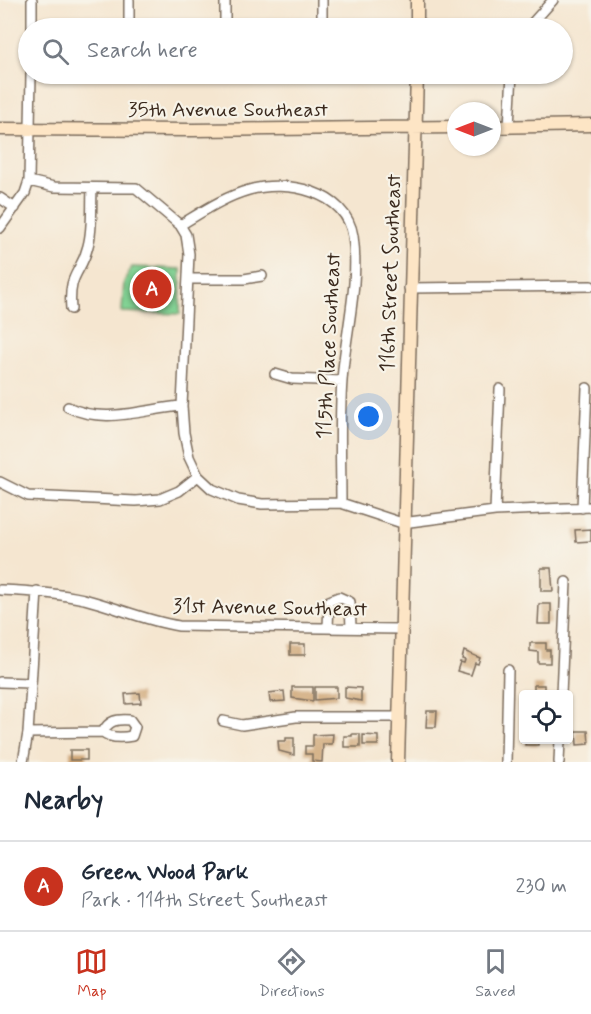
<!DOCTYPE html>
<html lang="en">
<head>
<meta charset="utf-8">
<style>
  :root { --surface:#fff; --page:#f2f2f3; --text:#1f2937; --muted:#747a83; --line:#e0e1e3; --accent:#c8321e }
  body { margin:0; font-family:Mynerve,sans-serif; background:var(--page); color:var(--text) }
  .controls { position:absolute; right:18px; bottom:18px; display:grid; overflow:hidden; border-radius:6px; box-shadow:0 2px 4px #0004 }
  .controls button { width:54px; height:54px; display:grid; place-items:center; padding:0; border:0; border-bottom:2px solid var(--line); background:var(--surface); color:var(--text); font:30px sans-serif }
  .compass { position:absolute; left:447px; top:102px; width:54px; height:54px; border-radius:50%; background:var(--surface); box-shadow:0 2px 4px #0004; rotate:270deg }
  .you { position:absolute; left:369px; top:417px; width:21px; height:21px; margin:-15px; border:4px solid #fff; border-radius:50%; background:#1a73e8; box-shadow:0 0 0 9px #1a73e833 }
  .badge { display:grid; place-items:center; width:39px; height:39px; border-radius:50%; background:var(--accent); color:#fff; font-size:20px; font-weight:700 }
  .pin { position:absolute; translate:-50% -50%; border:3px solid #fff; box-shadow:0 2px 6px #0006 }
  .list { margin:0; padding:0; list-style:none }
  h2 { display:flex; justify-content:space-between; align-items:center; height:78px; margin:0; padding:0 24px; font-size:26px }
  h2 small { font-size:20px; font-weight:400; color:var(--muted) }
  .list li { display:grid; grid-template-columns:39px 1fr auto; gap:18px; align-items:center; box-sizing:border-box; height:90px; padding:0 24px; border-top:2px solid var(--line) }
  .list b { display:block; font-size:22px; white-space:nowrap }
  .list p { margin:0; font-size:20px; white-space:nowrap; color:var(--muted) }
  .list em { font-size:20px; font-style:normal; color:var(--muted) }
  .icon { flex:none; width:33px; height:33px; fill:none; stroke:currentColor; stroke-width:2; stroke-linecap:round; stroke-linejoin:round }
  .map { position:relative; flex:none; width:591px; height:762px; overflow:hidden }
  .search { position:absolute; background:var(--surface); box-shadow:0 2px 4px #0004; left:18px; right:18px; top:18px; height:66px; display:flex; align-items:center; gap:15px; box-sizing:border-box; padding:0 21px; border-radius:33px; color:var(--muted); font-size:22px }
  .sheet { height:168px; background:var(--surface) }
  nav { display:flex; justify-content:space-around; align-items:center; box-sizing:border-box; height:84px; border-top:2px solid var(--line); background:var(--surface); font-size:16px; color:var(--muted) }
  nav a { display:grid; justify-items:center; gap:3px }
  nav .on { color:var(--accent) }
  .map>svg:first-child { display:block }
</style>
</head>
<body>
<div class="map">
<svg width="591" height="762" viewBox="0 0 591 762">
  <rect width="100%" height="100%" fill="#f7f3e8"/>
  <filter id="ink" filterUnits="userSpaceOnUse"><feTurbulence type="fractalNoise" baseFrequency=".0167" numOctaves="2"/><feDisplacementMap in="SourceGraphic" scale="12" xChannelSelector="R" yChannelSelector="G"/><feConvolveMatrix kernelMatrix="1 2 1 2 8 2 1 2 1" color-interpolation-filters="sRGB"/></filter>
  <filter id="wash" filterUnits="userSpaceOnUse"><feTurbulence type="fractalNoise" baseFrequency=".008" numOctaves="4" result="noise"/><feDisplacementMap in="SourceGraphic" scale="24" xChannelSelector="R" yChannelSelector="G"/><feGaussianBlur stdDeviation="1.35" result="paint"/><feColorMatrix in="noise" values="0 0 0 0 0 0 0 0 0 0 0 0 0 0 0 0 0 1.4 0 .05"/><feComposite in="paint" operator="in"/></filter>
  <g filter="url(#wash)">
    <rect width="100%" height="100%" fill="#f5e6d0"/>
    <!-- green -->
    <path fill="#83d394" stroke="#5f7e59" stroke-width="1.5" d="M132,267L181,269L180,314L122,312L124,282Z"/>
    <g id="blocks">
      <!-- building -->
      <path fill="#cea473" d="M591,529V541L576,542L575,530Z
        M541,568H551L553,591H541Z
        M539,604H551V624H538Z
        M530,643H546V650H550V663H538V652L530,651Z
        M290,644H305V655H290Z
        M464,651L480,658L478,664L475,663L471,675L457,671L460,662L464,663L465,660L462,659Z
        M534,685H544V692L549,694H534Z
        M292,687H313V701L292,698Z
        M315,687H337V698L315,700Z
        M345,687L361,688V701L345,698Z
        M284,691L285,701L270,702L269,693Z
        M140,693L141,703L126,704L125,694Z
        M427,711H437L436,727H426Z
        M576,731H588L589,744L577,745Z
        M333,734L332,744H323L322,762L312,761V754H305V746H313V735Z
        M352,734H360V747H344V736H352Z
        M363,735L378,736V745H363Z
        M286,738H294V755L279,751L278,741H286Z
        M526,740H538V745H525Z
        M70,750H87V760H70Z"/>
    </g>
  </g>
  <g filter="url(#ink)">
    <use href="#blocks" fill-opacity="0" stroke="#7c6c5c" stroke-width="1.5"/>
    <g fill="none" stroke-linecap="round" stroke-linejoin="round">
      <!-- street casing -->
      <g stroke="#7c6c5c" stroke-width="12">
        <path id="street" d="M129,0V28
          M322,0V28
          M225,26V0
          M32,28V0
          M528,28L553,0
          M509,126L512,74
          M29,181L54,187L136,188L180,225L186,235L189,254L182,406L184,433L189,457L198,476L212,489L238,500L262,504L341,503L402,523L495,511L591,507
          M0,198L15,208
          M180,225C202,212 224,197 249,190C286,179 346,191 353,236C360,283 345,334 342,381C339,421 341,463 341,503
          M0,228L25,193L29,181L31,74
          M189,279H244L262,276
          M409,288L591,286
          M71,309C68,272 81,275 88,246C93,228 91,207 92,189
          M275,374L292,379L342,381
          M68,407C104,425 144,409 182,406
          M0,482L28,496L136,501L160,499L179,491L198,476
          M582,508L587,388
          M495,511L500,389
          M0,590C28,591 56,593 84,599C116,607 146,621 179,626L400,629
          M328,628L329,601L339,597L350,602L351,628
          M0,682L30,683
          M561,694L566,582
          M223,721L242,725L296,717H398
          M28,733L103,732C111,739 122,738 132,736L135,727L130,720C117,719 109,720 103,732
          M23,762L28,733L37,591
          M506,762L508,670
          M559,762L560,740"/>
      </g>
      <!-- secondary casing -->
      <g stroke="#7c6c5c" stroke-width="15">
        <path id="secondary" d="M417,28V0
          M492,127L591,125
          M0,129L192,130L456,127
          M398,762L417,74"/>
      </g>
      <!-- street -->
      <use href="#street" stroke="#fff" stroke-width="9"/>
      <!-- secondary -->
      <use href="#secondary" stroke="#fde5c5" stroke-width="12"/>
    </g>
  </g>
  <g text-anchor="middle" dominant-baseline="central" stroke-width="4.5" stroke-linejoin="round" paint-order="stroke">
    <!-- street labels -->
    <g font-size="21" fill="#3b2a1e" stroke="#f7f3e8">
      <text x="228" y="110">35th Avenue Southeast</text>
      <text transform="translate(391 273) rotate(-88)">116th Street Southeast</text>
      <text transform="translate(329 346) rotate(-87)">115th Place Southeast</text>
      <text transform="translate(270 608) rotate(1)">31st Avenue Southeast</text>
    </g>
  </g>
</svg>
<div class="controls">
<button><svg class="icon" aria-label="locate" viewBox="0 0 24 24"><circle cx="12" cy="12" r="6"/><path d="M12 2v4M12 18v4M2 12h4M18 12h4"/></svg></button>
</div>
<svg class="compass" viewBox="-18 -18 36 36"><path d="M0-13l5 13h-10z" fill="#e53935"/><path d="M0 13l5-13h-10z" fill="#747a83"/></svg>
<div class="you"></div>
<div class="pin badge" style="left:152px;top:289px">A</div>
<div class="search"><svg class="icon" aria-label="search" viewBox="0 0 24 24"><circle cx="10" cy="10" r="6"/><path d="M15 15l6 6"/></svg>Search here</div>
</div>
<section class="sheet">
<h2>Nearby<small></small></h2>
<ul class="list">
<li><span class="badge">A</span><div><b>Green Wood Park</b><p>Park · 114th Street Southeast</p></div><em>230 m</em></li>
</ul>
</section>
<nav>
<a class="on"><svg class="icon" aria-label="map" viewBox="0 0 24 24"><path d="M3 6l6-2 6 2 6-2v14l-6 2-6-2-6 2zM9 4v14M15 6v14"/></svg>Map</a>
<a><svg class="icon" aria-label="directions" viewBox="0 0 24 24"><path d="M12 3l9 9-9 9-9-9zM9 14v-3h6M13 9l2 2-2 2"/></svg>Directions</a>
<a><svg class="icon" aria-label="saved" viewBox="0 0 24 24"><path d="M7 4h10v16l-5-4-5 4z"/></svg>Saved</a>
</nav>
</body>
</html>
